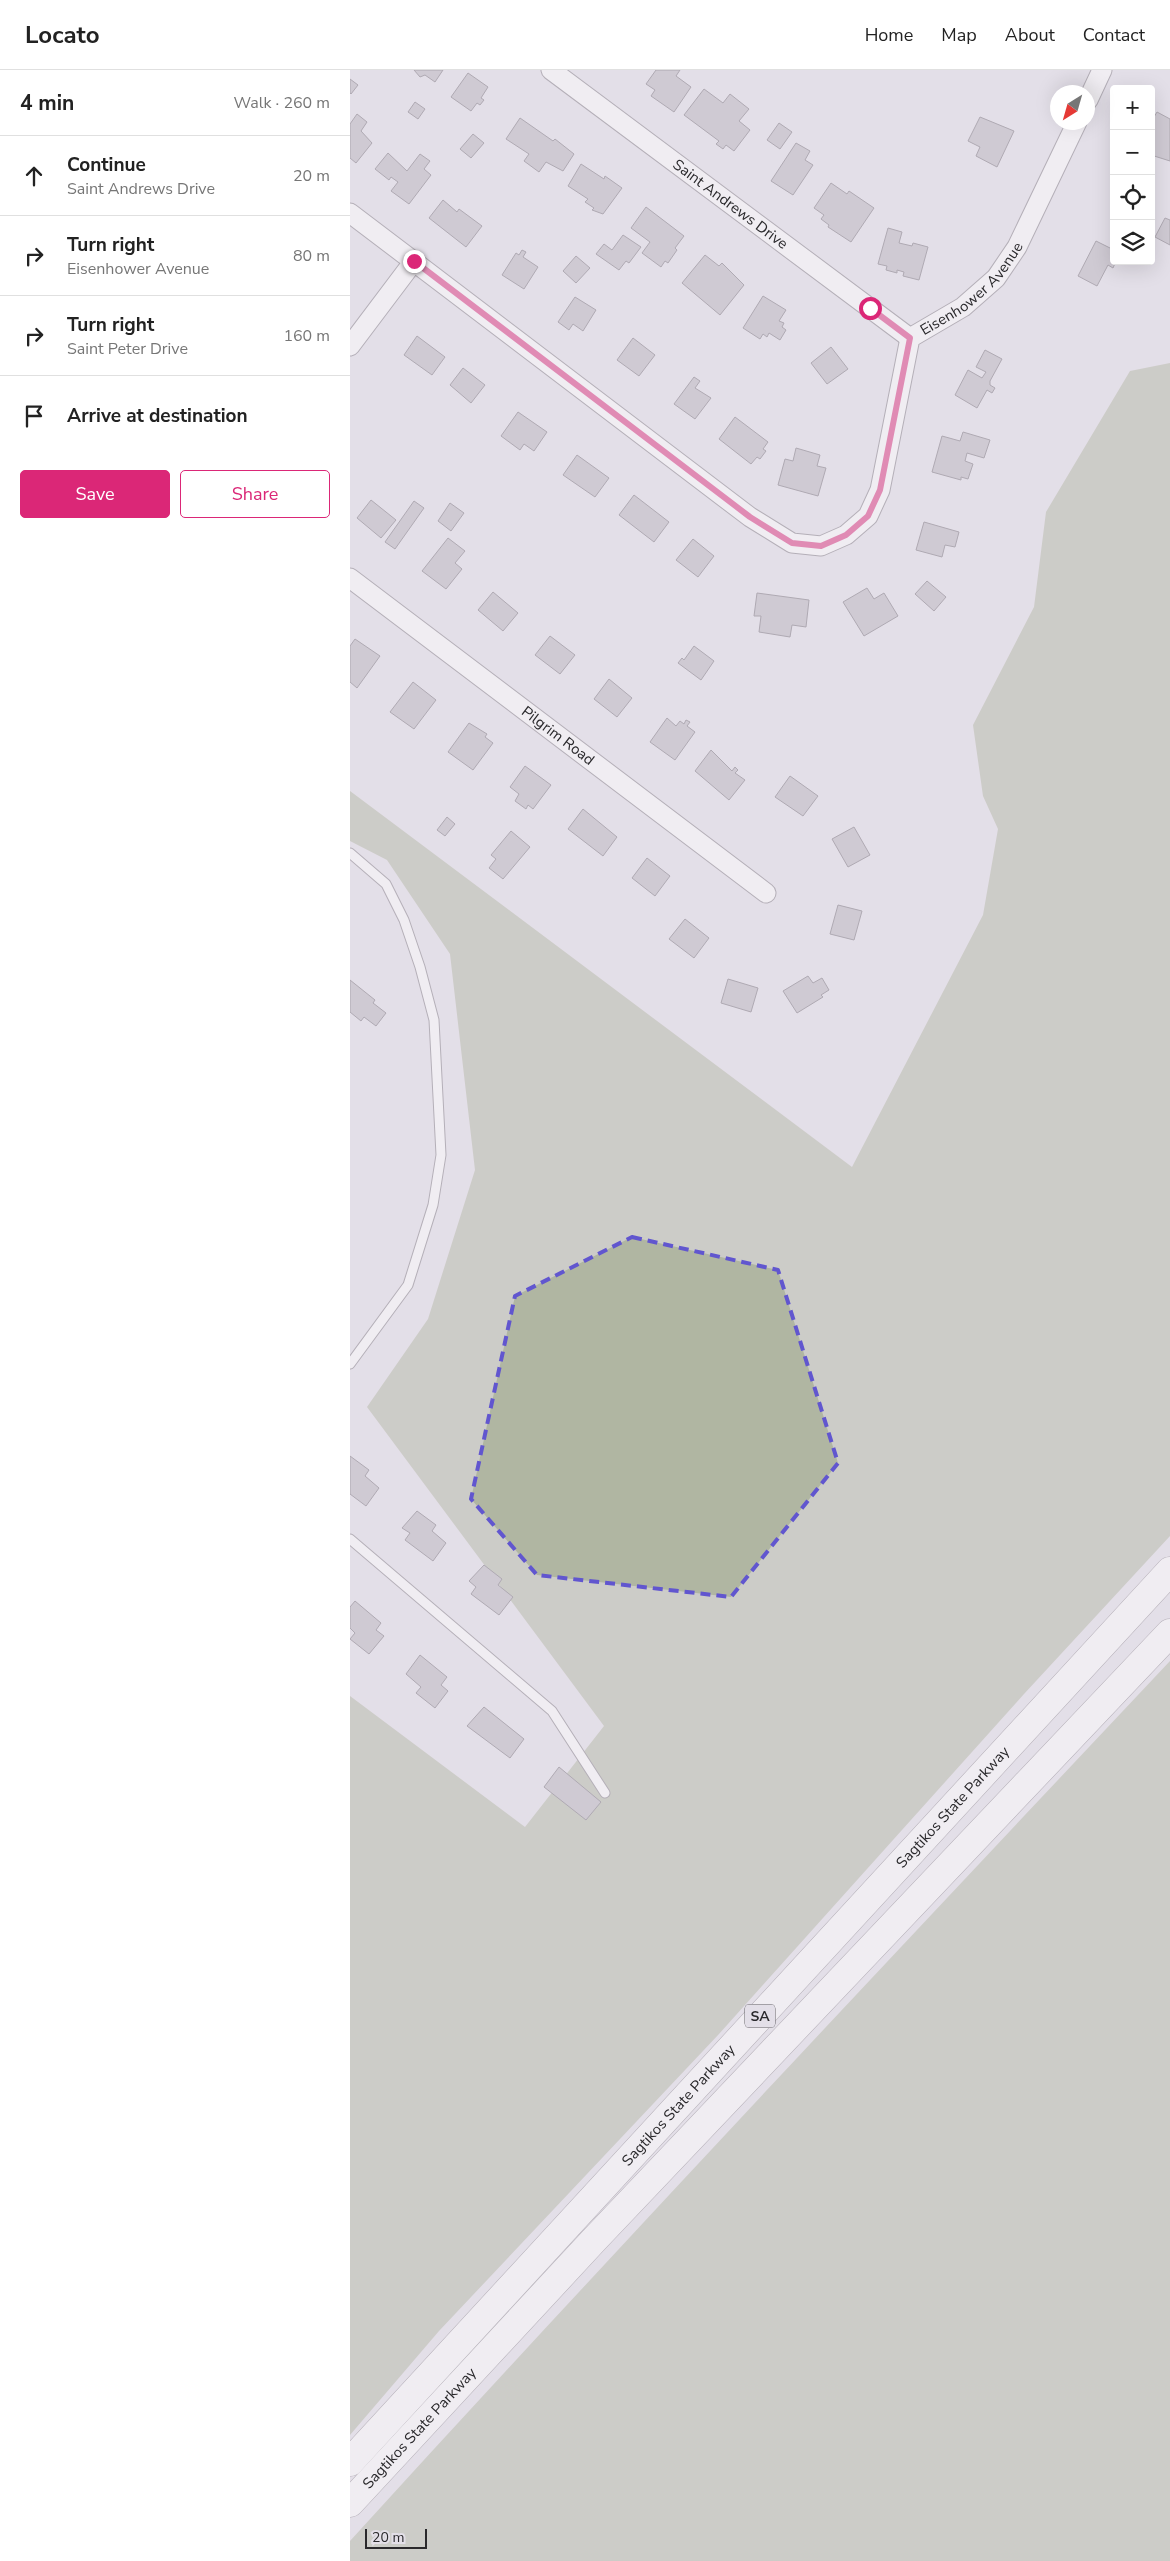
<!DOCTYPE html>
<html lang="en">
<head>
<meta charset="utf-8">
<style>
  :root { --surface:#fff; --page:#f6f6f6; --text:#222; --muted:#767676; --line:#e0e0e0; --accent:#db2777 }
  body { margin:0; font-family:"Nunito Sans",sans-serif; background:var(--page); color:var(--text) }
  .controls { position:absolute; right:15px; top:15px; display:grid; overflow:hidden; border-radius:5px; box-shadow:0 5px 20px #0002 }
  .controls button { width:45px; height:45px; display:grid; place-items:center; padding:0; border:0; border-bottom:1px solid var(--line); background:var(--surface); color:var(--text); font:25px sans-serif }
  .compass { position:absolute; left:700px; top:15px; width:45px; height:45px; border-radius:50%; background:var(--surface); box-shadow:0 5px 20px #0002; rotate:217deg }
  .scale { position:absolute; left:15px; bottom:12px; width:62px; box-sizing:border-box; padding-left:5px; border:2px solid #2a292c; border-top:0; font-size:14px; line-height:18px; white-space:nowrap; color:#2a292c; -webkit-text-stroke:4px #e3dfe8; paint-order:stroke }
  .stop { position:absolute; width:15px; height:15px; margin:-11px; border:4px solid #db2777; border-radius:50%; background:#fff }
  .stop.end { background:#db2777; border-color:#fff; box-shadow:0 1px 5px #0008 }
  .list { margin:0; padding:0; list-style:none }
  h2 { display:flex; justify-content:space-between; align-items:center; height:65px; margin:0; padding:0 20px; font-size:21px }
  h2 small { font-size:16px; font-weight:400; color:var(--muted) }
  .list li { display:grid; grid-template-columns:32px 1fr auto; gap:15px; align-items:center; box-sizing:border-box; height:80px; padding:0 20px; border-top:1px solid var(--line) }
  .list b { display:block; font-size:19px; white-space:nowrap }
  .list p { margin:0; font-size:16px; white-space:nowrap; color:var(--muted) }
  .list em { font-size:16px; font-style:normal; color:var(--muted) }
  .actions { display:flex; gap:10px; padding:15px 20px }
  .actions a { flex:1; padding:11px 0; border:1px solid var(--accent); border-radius:5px; text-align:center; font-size:18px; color:var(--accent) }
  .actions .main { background:var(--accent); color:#fff }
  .icon { flex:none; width:28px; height:28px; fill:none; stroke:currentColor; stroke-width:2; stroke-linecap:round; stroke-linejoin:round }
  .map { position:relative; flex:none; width:820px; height:2491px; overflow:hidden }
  header { display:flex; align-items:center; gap:30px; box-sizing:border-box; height:70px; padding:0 25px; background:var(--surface); border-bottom:1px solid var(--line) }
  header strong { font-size:24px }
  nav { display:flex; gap:28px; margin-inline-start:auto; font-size:18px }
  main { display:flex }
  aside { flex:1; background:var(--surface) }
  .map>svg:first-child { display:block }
</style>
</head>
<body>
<header>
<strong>Locato</strong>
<nav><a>Home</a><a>Map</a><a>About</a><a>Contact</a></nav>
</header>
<main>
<aside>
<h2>4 min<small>Walk · 260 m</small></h2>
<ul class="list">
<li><svg class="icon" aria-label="ahead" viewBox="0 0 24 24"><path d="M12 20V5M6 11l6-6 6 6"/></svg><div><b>Continue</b><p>Saint Andrews Drive</p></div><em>20 m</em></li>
<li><svg class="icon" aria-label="right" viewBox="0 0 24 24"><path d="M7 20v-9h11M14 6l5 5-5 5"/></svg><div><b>Turn right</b><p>Eisenhower Avenue</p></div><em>80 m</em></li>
<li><svg class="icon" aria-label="right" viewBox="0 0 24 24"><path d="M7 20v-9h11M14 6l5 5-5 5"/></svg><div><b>Turn right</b><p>Saint Peter Drive</p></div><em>160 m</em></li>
<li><svg class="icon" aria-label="arrive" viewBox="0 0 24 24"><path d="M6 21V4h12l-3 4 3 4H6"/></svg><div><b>Arrive at destination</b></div></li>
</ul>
<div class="actions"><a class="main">Save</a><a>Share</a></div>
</aside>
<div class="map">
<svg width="820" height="2491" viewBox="0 0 820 2491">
  <rect width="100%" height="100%" fill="#e3dfe8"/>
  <!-- green -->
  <path fill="#b0b6a2" d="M820,293V1466L674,1624L369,1964L89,2261L0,2365V1626L175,1757L254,1656L17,1337L78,1249L125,1100L100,884L37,790L0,771V721L502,1097L633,845L648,759L633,726L623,655L684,537L696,442L780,301Z
    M820,1591V2491H0V2471C270,2175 545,1883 820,1591Z"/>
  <!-- building -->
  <path fill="#b5b1ba" stroke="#6f6a73" d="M64,0H93L85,12L75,5L70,7Z
    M306,0H330L326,6L341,17L324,42L301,26L305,20L296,14Z
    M118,3L138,17L131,28L134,30L130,35L127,33L121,41L101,27Z
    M0,9L8,15L1,24L0,23Z
    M354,19L373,33L380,24L399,39L389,51L400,60L384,81L376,75L373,79L366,74L369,71L334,45Z
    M65,32L75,39L68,49L58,42Z
    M807,42L820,49V91L801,85V52Z
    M7,44L17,52L11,61L22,73L6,93L0,88V54Z
    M630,47L664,61L647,97L626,86L630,77L618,71Z
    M170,48L203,71L205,69L224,84L213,101L196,92L189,102L174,91L179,84L156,69Z
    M429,53L442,62L430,79L417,70Z
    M123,64L134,73L121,88L110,79Z
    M446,73L460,81L455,90L463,95L443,125L421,111Z
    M38,83L57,101L70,84L80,91L74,99L81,105L59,134L41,121L48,112L41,107L39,110L25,99Z
    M231,94L254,109L255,106L272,118L253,144L242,140L244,138L235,132L238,129L218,116Z
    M481,113L497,124L499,121L524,138L501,172L478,157L479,155L471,149L474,145L464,138Z
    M93,130L107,142L109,139L132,156L116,177L79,148Z
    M296,137L334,166L325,178L327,180L318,193L315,191L311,197L292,183L300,172L281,158Z
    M815,148L820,150V175L805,167Z
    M538,158L552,162L549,173L562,176L563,173L578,177L569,210L553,206L554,202L547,200V203L536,200L537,196L528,194Z
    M273,165L291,177L279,193L276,191L269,200L246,184L254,174L262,180Z
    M746,171L764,180L762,185L764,191H766L763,198L758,195L747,216L728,206Z
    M172,180L176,182L173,187L188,197L174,219L152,205L166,183L169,185Z
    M355,185L369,196L372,193L394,215L370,245L332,213Z
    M226,186L240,198L226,213L213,201Z
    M413,226L436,240L429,251L434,253L432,257L436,260L430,270L419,263L417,267L413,264L410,269L393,258Z
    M225,227L246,240L233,261L223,254L219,260L208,252Z
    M67,266L95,287L82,305L54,285Z
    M283,268L305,285L289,306L267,290Z
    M481,277L498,299L477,314L461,293Z
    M635,280L652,289L640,311V315L645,318L642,323L637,320L627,338L605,325L618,300L632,308L636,302L626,297Z
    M113,298L135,315L121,333L100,315Z
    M344,307L350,311L345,318L361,328L345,349L324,334Z
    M168,342L197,362L184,381L174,374L170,380L151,366Z
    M385,347L418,372L413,379L416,381L410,389L407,387L401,394L369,369Z
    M613,362L640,370L634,388L617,383L615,391L623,394L618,409L611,407V410L582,402L592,366L610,371Z
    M446,378L470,385L467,396L476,398L468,426L428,415L435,389L443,391Z
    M227,385L259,408L245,427L213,405Z
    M284,425L319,452L304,472L269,445Z
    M21,430L46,450L31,468L7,448Z
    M64,431L74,438L45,479L35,472Z
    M100,433L114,443L101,461L88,451Z
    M574,452L609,462L605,477L595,475L592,487L566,480Z
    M98,468L115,481L105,493L112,499L96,519L72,501Z
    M343,469L364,486L348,507L326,490Z
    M577,511L596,527L584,541L565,524Z
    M517,518L524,529L534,523L548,546L514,566L493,532Z
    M143,522L168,543L153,561L128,540Z
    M407,523L459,530L456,557L442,555L440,567L409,562L411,546H404Z
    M200,566L225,585L210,604L185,585Z
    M5,569L30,586L7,618L0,612V576Z
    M344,576L364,591L351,610L328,593L332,588L334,590Z
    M259,609L282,628L267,647L244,629Z
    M63,612L86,630L64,659L40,642Z
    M317,648L326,656L330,651L334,654L336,650L340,652L337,656L345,662L325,690L300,672Z
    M119,653L137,664L135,667L143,673L123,700L98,682Z
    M361,680L382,701L385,697L388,700L385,703L395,710L379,730L345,701Z
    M175,696L201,715L183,739L178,735L176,739L165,731L169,724L160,717Z
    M440,706L468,726L453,746L425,727Z
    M233,739L267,767L253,786L218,759Z
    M97,747L105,754L95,766L87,760Z
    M504,757L520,785L498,797L482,769Z
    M161,761L180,777L153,809L139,798L146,789L141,785Z
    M297,788L320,806L305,826L282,808Z
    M488,835L512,841L504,870L480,864Z
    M335,849L359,868L344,888L319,869Z
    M458,906L463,913L472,908L479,920L471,925L473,927L447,943L433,921Z
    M378,909L408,918L401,942L371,933Z
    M0,910L25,930L23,933L36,943L26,956L14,947L11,951L0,942Z
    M0,1386L19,1400L15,1406L29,1418L16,1436L0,1424Z
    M67,1441L86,1455L82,1461L96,1473L83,1491L55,1470L60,1463L52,1458Z
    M134,1495L152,1509L148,1515L163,1527L149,1545L121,1524L126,1517L119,1511Z
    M5,1531L31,1553L26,1560L34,1566L19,1584L0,1569L5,1563L0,1558V1537Z
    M70,1585L97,1607L91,1615L98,1621L85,1638L66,1623L71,1617L56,1604Z
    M134,1637L174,1669L160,1688L117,1656Z
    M209,1697L251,1732L236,1750L194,1717Z"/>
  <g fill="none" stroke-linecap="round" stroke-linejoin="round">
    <!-- lane casing -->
    <g stroke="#7b777f" stroke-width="11">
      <path id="lane" d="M0,783L36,814L54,850L70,897L84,950L91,1085L83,1135L58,1215L0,1294
        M0,1469L202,1641L255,1723"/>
    </g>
    <!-- street casing -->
    <g stroke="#7b777f" stroke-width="21">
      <g id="street">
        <path id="s1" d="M201,0L560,268"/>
        <path d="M738,30L752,0"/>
        <path id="s2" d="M0,143L400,447L442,473L471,476L496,465L518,446L530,420L560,268L613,237L646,208L667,177L727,52"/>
        <path d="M0,276L64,191"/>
        <path id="s3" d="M0,508L416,823"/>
      </g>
    </g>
    <!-- highway casing -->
    <g stroke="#7b777f" stroke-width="29">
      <g id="highway">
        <path id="s4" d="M0,2392L820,1501"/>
        <path id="s5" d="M0,2433L243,2171L820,1563"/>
      </g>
    </g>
    <!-- lane -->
    <use href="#lane" stroke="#fff" stroke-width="9"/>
    <!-- street -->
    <use href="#street" stroke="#fff" stroke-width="19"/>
    <!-- highway -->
    <use href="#highway" stroke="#fff" stroke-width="28"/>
  </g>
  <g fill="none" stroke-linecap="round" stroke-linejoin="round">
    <!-- route -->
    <path stroke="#db2777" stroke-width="6" d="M64,191L400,447L442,473L471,476L496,465L518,446L530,420L560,268L520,238"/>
  </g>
  <!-- marked area -->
  <path d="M0 0H820V2491H0ZM282,1167L428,1200L488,1393L381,1527L187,1505L121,1429L165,1226Z" fill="#e3dfe8" fill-opacity=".55" fill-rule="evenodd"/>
  <path fill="none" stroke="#6156cf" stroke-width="4" stroke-dasharray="10 6" stroke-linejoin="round" d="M282,1167L428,1200L488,1393L381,1527L187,1505L121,1429L165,1226Z"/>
  <g text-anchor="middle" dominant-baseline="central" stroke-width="5" stroke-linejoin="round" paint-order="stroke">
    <!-- shield labels -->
    <rect fill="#e3dfe8" stroke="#626064" stroke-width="1" x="395" y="1934.5" width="30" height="23" rx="4"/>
    <g font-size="14" font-weight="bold" fill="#2a292c">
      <text x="410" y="1946">SA</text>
    </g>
    <!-- street labels -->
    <g font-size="15" fill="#2a292c" stroke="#e3dfe8">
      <text stroke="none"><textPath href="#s1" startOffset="224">Saint Andrews Drive</textPath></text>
      <text stroke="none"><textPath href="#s2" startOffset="901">Eisenhower Avenue</textPath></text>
      <text stroke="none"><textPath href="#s3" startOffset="261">Pilgrim Road</textPath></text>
      <text stroke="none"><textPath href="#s4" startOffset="890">Sagtikos State Parkway</textPath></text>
      <text stroke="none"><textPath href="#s4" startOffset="485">Sagtikos State Parkway</textPath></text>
      <text stroke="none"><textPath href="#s5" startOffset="102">Sagtikos State Parkway</textPath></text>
    </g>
  </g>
</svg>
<div class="controls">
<button>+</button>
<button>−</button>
<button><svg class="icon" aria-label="locate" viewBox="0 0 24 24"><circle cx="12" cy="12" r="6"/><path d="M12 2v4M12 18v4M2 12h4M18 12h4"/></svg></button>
<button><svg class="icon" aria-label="layers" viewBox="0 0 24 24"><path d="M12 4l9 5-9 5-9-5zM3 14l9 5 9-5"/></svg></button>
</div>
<svg class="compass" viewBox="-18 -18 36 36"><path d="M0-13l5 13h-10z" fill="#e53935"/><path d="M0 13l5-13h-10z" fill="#767676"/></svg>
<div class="scale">20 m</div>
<div class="stop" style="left:520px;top:238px"></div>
<div class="stop end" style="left:64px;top:191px"></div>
</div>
</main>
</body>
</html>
